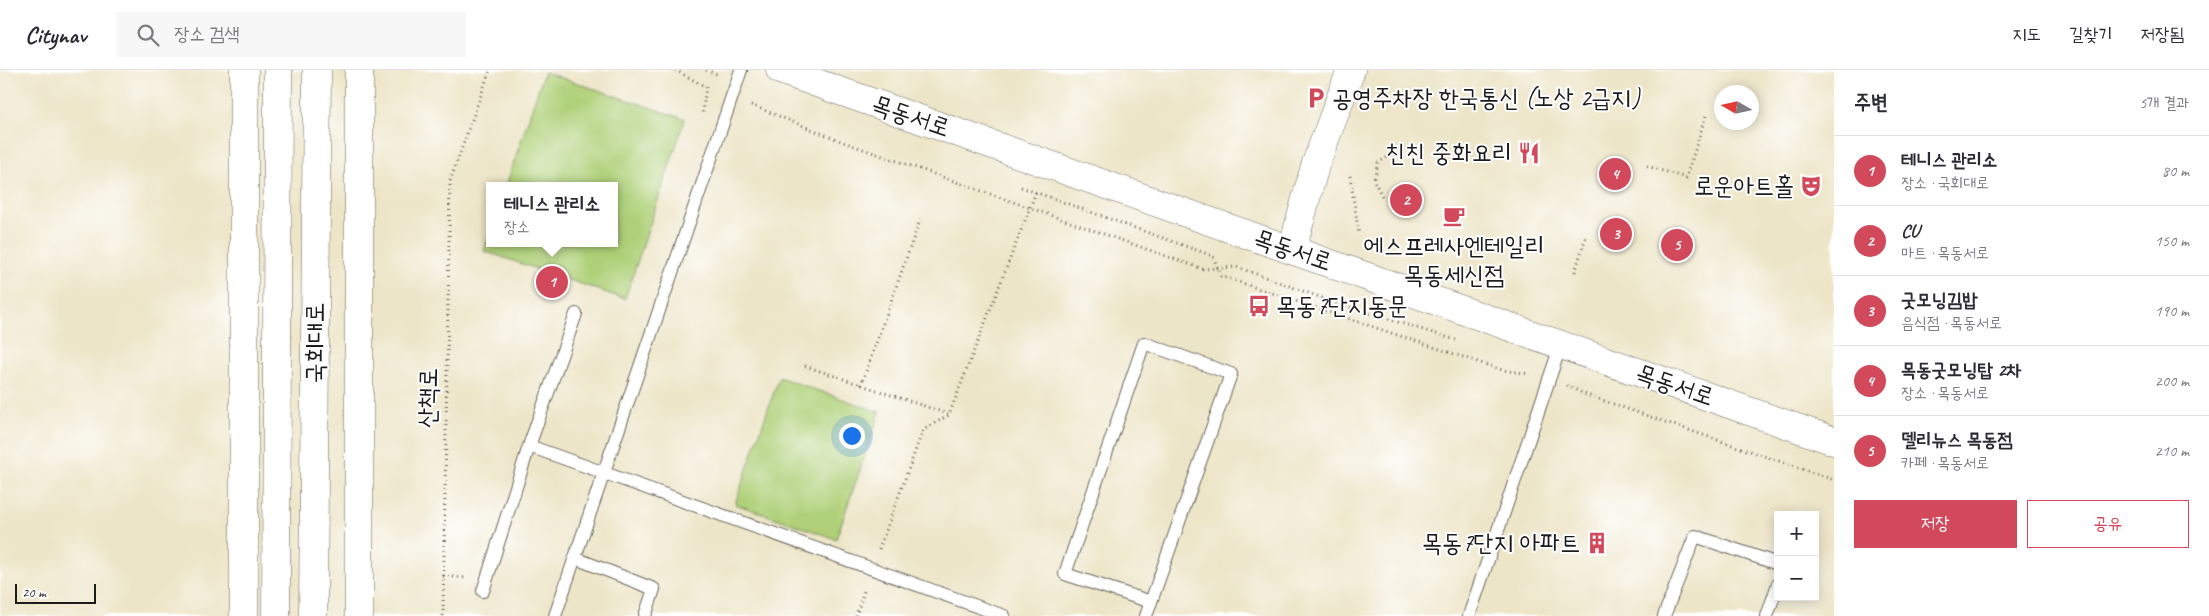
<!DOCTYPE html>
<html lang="ko">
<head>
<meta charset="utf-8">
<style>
  :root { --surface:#fff; --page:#f7f7f7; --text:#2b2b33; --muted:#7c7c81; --line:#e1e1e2; --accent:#d1495b }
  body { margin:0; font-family:Caveat,"Poor Story",sans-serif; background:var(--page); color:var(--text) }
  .controls { position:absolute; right:15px; bottom:15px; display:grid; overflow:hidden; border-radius:0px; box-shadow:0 2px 12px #0003 }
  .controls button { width:45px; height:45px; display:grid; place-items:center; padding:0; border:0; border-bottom:1px solid var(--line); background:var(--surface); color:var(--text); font:25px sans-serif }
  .compass { position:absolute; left:1714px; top:15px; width:45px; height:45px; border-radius:50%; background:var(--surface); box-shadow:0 2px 12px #0003; rotate:279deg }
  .scale { position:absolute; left:15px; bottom:12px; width:81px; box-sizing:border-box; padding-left:5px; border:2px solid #1c1c1c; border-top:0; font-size:14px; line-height:18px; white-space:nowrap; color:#1c1c1c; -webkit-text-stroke:4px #fff; paint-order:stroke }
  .you { position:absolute; left:851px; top:365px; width:18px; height:18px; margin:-12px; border:4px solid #fff; border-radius:50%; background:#1a73e8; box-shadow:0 0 0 8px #1a73e833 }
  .badge { display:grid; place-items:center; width:32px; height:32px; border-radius:50%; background:var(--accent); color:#fff; font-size:16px; font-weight:700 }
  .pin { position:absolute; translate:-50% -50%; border:2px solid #fff; box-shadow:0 1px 5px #0006 }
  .popup { position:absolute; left:486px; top:112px; width:132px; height:65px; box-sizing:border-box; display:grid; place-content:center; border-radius:0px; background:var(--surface); filter:drop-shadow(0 1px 4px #0005); font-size:16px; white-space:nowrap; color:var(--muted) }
  .popup b { font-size:19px; color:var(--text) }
  .popup::after { content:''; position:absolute; left:50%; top:100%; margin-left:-10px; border:10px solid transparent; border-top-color:var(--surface) }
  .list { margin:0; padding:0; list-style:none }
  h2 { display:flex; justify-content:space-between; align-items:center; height:65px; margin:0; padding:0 20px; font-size:21px }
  h2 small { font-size:16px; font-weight:400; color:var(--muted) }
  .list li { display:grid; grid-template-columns:32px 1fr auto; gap:15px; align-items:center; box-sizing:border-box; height:70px; padding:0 20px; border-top:1px solid var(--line) }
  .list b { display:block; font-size:19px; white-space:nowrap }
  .list p { margin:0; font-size:16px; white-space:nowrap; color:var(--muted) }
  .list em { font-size:16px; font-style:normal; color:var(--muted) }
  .actions { display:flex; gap:10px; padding:15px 20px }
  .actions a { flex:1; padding:11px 0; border:1px solid var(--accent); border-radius:0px; text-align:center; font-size:18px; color:var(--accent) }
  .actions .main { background:var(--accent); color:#fff }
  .icon { flex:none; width:28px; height:28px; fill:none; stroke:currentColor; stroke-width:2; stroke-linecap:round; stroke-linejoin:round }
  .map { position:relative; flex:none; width:1834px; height:546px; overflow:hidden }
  header { display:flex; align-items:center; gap:30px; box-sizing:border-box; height:70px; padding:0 25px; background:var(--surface); border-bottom:1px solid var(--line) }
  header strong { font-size:24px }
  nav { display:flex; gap:28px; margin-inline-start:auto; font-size:18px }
  .search { width:350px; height:45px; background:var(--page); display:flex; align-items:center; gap:12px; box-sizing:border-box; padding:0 18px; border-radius:0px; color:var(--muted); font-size:19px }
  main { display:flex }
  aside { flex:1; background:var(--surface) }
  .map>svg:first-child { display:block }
</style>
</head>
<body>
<header>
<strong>Citynav</strong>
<div class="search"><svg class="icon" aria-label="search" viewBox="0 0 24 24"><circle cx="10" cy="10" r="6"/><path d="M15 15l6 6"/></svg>장소 검색</div>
<nav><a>지도</a><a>길찾기</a><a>저장됨</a></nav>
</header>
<main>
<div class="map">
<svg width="1834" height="546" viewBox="0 0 1834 546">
  <rect width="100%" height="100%" fill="#fff"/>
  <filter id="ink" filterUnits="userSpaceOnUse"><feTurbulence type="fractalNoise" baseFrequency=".02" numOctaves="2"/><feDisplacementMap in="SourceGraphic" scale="10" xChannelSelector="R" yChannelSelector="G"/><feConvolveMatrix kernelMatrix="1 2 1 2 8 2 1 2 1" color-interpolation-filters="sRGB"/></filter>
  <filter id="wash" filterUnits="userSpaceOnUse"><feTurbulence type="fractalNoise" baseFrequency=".0096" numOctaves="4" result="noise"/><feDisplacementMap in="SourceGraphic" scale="20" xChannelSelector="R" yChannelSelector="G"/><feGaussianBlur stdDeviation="1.12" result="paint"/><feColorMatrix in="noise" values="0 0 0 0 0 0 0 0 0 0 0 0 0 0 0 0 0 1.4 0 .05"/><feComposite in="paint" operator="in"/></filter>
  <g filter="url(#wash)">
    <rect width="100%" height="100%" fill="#ede5c7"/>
    <!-- green -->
    <path fill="#afd078" stroke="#66764a" d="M544,2L685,49L625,229L484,181L489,165L490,173H614V116H506Z
      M779,307L880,342L836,469L735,434Z"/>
  </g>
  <g filter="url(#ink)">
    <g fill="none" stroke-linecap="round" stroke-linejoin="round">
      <!-- service casing -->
      <g stroke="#656258" stroke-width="14">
        <path id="service" d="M529,376L1004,546
          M575,488L654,519L645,546
          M483,521L529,376L576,244
          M555,546L741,0
          M1146,546L1231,304L1144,273L1065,504L1151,532
          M1469,546L1561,274
          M1664,546L1695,466L1778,494
          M1767,546L1778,514"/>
      </g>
      <!-- tertiary casing -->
      <g stroke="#656258" stroke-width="29">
        <path id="tertiary" d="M1292,180L1315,96L1351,0"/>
      </g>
      <!-- secondary casing -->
      <g stroke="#656258" stroke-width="29">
        <path id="secondary" d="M780,0L1834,371"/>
      </g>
      <!-- primary casing -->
      <g stroke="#656258" stroke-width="29">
        <path id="primary" d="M244,0V546
          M276,546L278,0
          M313,546L317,0
          M359,546V0"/>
      </g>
      <!-- path -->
      <path stroke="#656258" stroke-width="3" stroke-dasharray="1 4" stroke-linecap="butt" d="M675,0L706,17L702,46
        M706,0L719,5
        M751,35L846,73L1203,199L1237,197L1339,234L1456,270
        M1647,96L1686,108L1706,45
        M1350,106L1359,165
        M1021,117L1213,186L1221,206L1502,300L1530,304
        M1382,126L1374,111L1378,93L1407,74
        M1575,202L1586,167
        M805,296L948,344
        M861,315L920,150
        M1567,315L1584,324L1834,410
        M879,479L923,360L949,345L1036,122
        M443,506L467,508
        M443,546L450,111L490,0
        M856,546L865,518"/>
      <!-- service -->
      <use href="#service" stroke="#fff" stroke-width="12"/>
      <!-- tertiary -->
      <use href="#tertiary" stroke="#fff" stroke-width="28"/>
      <!-- secondary -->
      <use href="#secondary" stroke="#fff" stroke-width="28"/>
      <!-- primary -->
      <use href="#primary" stroke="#fff" stroke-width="28"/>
    </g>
  </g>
  <!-- icons -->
  <defs>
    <g id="parking-bare" transform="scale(1.725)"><path d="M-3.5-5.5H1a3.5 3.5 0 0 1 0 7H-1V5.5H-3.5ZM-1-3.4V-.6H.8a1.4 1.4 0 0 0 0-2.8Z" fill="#d1495b" stroke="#fff" stroke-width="2.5" paint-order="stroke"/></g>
    <g id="restaurant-bare" transform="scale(1.725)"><path d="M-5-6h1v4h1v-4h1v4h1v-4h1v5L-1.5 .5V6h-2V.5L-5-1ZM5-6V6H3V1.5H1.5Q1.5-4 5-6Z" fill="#d1495b" stroke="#fff" stroke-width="2.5" paint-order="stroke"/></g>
    <g id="theatre-bare" transform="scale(1.725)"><path d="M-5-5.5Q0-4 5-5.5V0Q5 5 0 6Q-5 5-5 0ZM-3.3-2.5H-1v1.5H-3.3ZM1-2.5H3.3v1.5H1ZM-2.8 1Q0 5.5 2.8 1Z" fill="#d1495b" stroke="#fff" stroke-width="2.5" paint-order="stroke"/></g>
    <g id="cafe-bare" transform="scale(1.725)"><path d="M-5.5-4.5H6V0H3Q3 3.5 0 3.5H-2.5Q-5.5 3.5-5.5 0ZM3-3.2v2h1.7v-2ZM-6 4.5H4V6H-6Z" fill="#d1495b" stroke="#fff" stroke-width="2.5" paint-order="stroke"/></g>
    <g id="bus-bare" transform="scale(1.725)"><path d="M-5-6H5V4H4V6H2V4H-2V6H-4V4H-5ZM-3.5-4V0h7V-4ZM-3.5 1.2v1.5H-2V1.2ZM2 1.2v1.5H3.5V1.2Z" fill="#d1495b" stroke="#fff" stroke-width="2.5" paint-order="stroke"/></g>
    <g id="building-bare" transform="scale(1.725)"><path d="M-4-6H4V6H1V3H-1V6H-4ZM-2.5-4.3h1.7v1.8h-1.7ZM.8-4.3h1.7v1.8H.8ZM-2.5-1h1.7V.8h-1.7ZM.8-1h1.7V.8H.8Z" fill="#d1495b" stroke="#fff" stroke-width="2.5" paint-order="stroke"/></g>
  </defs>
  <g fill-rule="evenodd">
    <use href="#parking-bare" x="1316" y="28"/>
    <use href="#restaurant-bare" x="1529" y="83"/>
    <use href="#theatre-bare" x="1811" y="116"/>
    <use href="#cafe-bare" x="1454" y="146"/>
    <use href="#bus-bare" x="1259" y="236"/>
    <use href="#building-bare" x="1597" y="473"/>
  </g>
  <g text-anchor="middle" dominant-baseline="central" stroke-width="4" stroke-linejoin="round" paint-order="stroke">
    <!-- poi labels -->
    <g font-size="25" fill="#1c1c1c" stroke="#fff" text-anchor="end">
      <text x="1332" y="28" text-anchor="start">공영주차장 한국통신 (노상 2급지)</text>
      <text x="1512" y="83">친친 중화요리</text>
      <text x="1794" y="116">로운아트홀</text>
      <text x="1454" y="176" text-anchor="middle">에스프레사엔테일리<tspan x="1454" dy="29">목동세신점</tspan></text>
      <text x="1276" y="236" text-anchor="start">목동7단지동문</text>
      <text x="1580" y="473">목동7단지 아파트</text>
    </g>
    <!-- street labels -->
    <g font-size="25" fill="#1c1c1c" stroke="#fff">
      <text transform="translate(911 46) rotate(19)">목동서로</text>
      <text transform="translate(1293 180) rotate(19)">목동서로</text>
      <text transform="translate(315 273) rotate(-90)">국회대로</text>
      <text transform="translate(1675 315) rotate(19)">목동서로</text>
      <text transform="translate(428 328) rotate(-89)">산책로</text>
    </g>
  </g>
</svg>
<div class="controls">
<button>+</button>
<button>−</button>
</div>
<svg class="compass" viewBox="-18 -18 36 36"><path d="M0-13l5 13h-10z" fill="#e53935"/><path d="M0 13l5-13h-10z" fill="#7c7c81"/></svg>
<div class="scale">20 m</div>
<div class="you"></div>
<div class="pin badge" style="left:552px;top:212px">1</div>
<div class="popup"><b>테니스 관리소</b>장소</div>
<div class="pin badge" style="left:1406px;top:130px">2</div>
<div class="pin badge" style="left:1616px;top:164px">3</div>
<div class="pin badge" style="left:1615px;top:104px">4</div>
<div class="pin badge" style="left:1677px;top:175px">5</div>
</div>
<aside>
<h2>주변<small>5개 결과</small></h2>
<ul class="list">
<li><span class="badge">1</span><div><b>테니스 관리소</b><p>장소 · 국회대로</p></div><em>80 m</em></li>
<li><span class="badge">2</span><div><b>CU</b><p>마트 · 목동서로</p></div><em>150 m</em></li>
<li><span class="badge">3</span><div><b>굿모닝김밥</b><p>음식점 · 목동서로</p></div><em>190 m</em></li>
<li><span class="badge">4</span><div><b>목동굿모닝탑 2차</b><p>장소 · 목동서로</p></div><em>200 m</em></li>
<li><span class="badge">5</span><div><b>델리뉴스 목동점</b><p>카페 · 목동서로</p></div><em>210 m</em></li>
</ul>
<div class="actions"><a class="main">저장</a><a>공유</a></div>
</aside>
</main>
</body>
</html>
